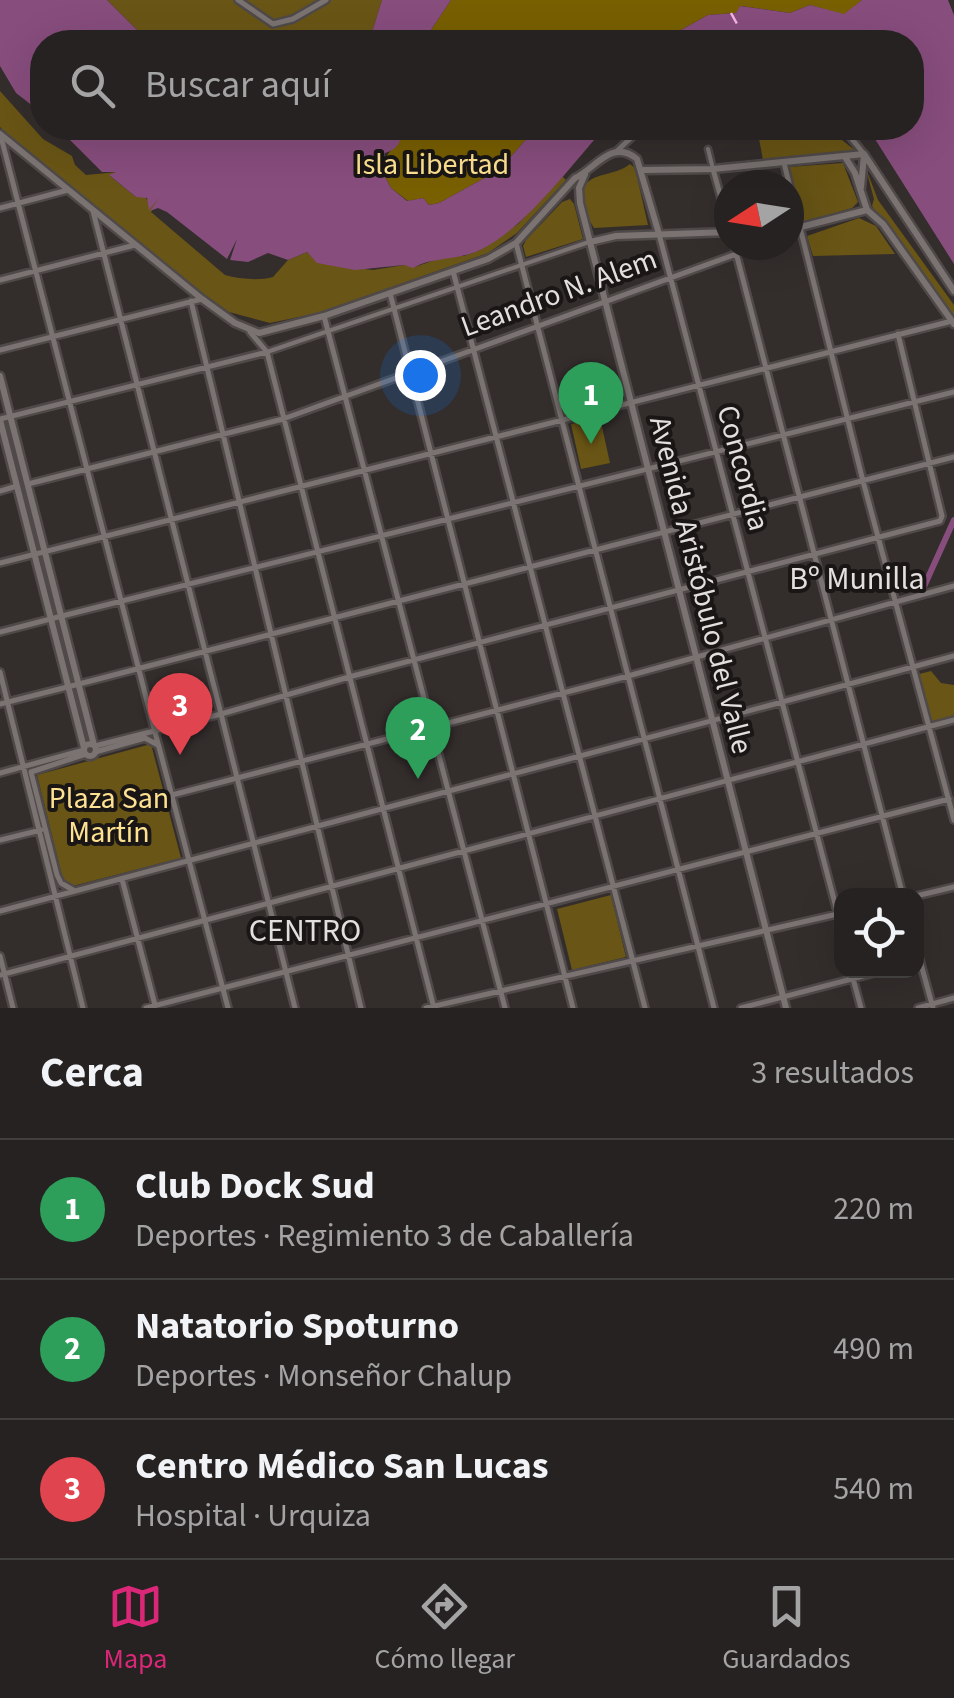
<!DOCTYPE html>
<html lang="es">
<head>
<meta charset="utf-8">
<style>
  :root { --surface:#262221; --page:#2e2a2a; --text:#f1f3f6; --muted:#a4a4a5; --line:#423f3f; --accent:#db2777 }
  body { margin:0; font-family:"Source Sans 3",sans-serif; background:var(--page); color:var(--text) }
  .controls { position:absolute; right:30px; bottom:30px; display:grid; overflow:hidden; border-radius:20px; box-shadow:0 10px 40px #0002 }
  .controls button { width:90px; height:90px; display:grid; place-items:center; padding:0; border:0; border-bottom:2px solid var(--line); background:var(--surface); color:var(--text); font:50px sans-serif }
  .compass { position:absolute; left:714px; top:170px; width:90px; height:90px; border-radius:50%; background:var(--surface); box-shadow:0 10px 40px #0002; rotate:258deg }
  .you { position:absolute; left:420px; top:375px; width:35px; height:35px; margin:-25px; border:8px solid #fff; border-radius:50%; background:#1a73e8; box-shadow:0 0 0 15px #1a73e833 }
  .badge { display:grid; place-items:center; width:65px; height:65px; border-radius:50%; background:var(--accent); color:#fff; font-size:32px; font-weight:700 }
  .pin { position:absolute; translate:-50% -82px; filter:drop-shadow(0 2px 5px #0008) }
  .pin::after { content:''; position:absolute; top:52px; width:35px; height:30px; background:inherit; clip-path:polygon(0 0,100% 0,50% 100%) }
  .list { margin:0; padding:0; list-style:none }
  h2 { display:flex; justify-content:space-between; align-items:center; height:130px; margin:0; padding:0 40px; font-size:42px }
  h2 small { font-size:32px; font-weight:400; color:var(--muted) }
  .list li { display:grid; grid-template-columns:65px 1fr auto; gap:30px; align-items:center; box-sizing:border-box; height:140px; padding:0 40px; border-top:2px solid var(--line) }
  .list b { display:block; font-size:38px; white-space:nowrap }
  .list p { margin:0; font-size:32px; white-space:nowrap; color:var(--muted) }
  .list em { font-size:32px; font-style:normal; color:var(--muted) }
  .icon { flex:none; width:55px; height:55px; fill:none; stroke:currentColor; stroke-width:2; stroke-linecap:round; stroke-linejoin:round }
  .map { position:relative; flex:none; width:954px; height:1008px; overflow:hidden }
  .search { position:absolute; background:var(--surface); box-shadow:0 10px 40px #0002; left:30px; right:30px; top:30px; height:110px; display:flex; align-items:center; gap:25px; box-sizing:border-box; padding:0 35px; border-radius:40px; color:var(--muted); font-size:38px }
  .sheet { height:550px; background:var(--surface) }
  nav { display:flex; justify-content:space-around; align-items:center; box-sizing:border-box; height:140px; border-top:2px solid var(--line); background:var(--surface); font-size:28px; color:var(--muted) }
  nav a { display:grid; justify-items:center; gap:5px }
  nav .on { color:var(--accent) }
  .map>svg:first-child { display:block }
</style>
</head>
<body>
<div class="map">
<svg width="954" height="1008" viewBox="0 0 954 1008">
  <rect width="100%" height="100%" fill="#332d2c"/>
  <!-- green -->
  <path fill="#695515" d="M107,0H382L369,42H149Z
    M0,91L43,139L72,156L75,165L86,175L117,172L110,176L136,197L144,196L149,202L160,198L151,212L225,275C239,279 259,281 273,277L288,260L307,252L318,263L373,270L404,265L415,267L446,256H464L480,250L518,224L562,176L566,180L517,233L488,253L318,313L270,323L229,312L177,275L10,138L0,127Z
    M757,128H827L857,152L763,160Z
    M843,163L858,202L852,208L803,222L789,167Z
    M630,164L635,168L648,225L594,228C589,220 586,213 584,203C577,169 613,179 630,164Z
    M865,166L878,200L954,305V316L872,206L874,199Z
    M570,199L574,204L583,239L526,257L523,246L526,240L562,202Z
    M859,218L876,226L895,254L813,256L807,236Z
    M600,418L610,463L581,469L571,424Z
    M931,671L941,683L954,685V716L932,722L919,674Z
    M151,744L181,858L65,888L37,775Z
    M611,895L626,957L572,970L557,909Z"/>
  <!-- forest -->
  <path fill="#785f00" d="M451,0H862L844,15L810,5L790,13L741,6L736,13L708,15L681,30L635,42H430L429,33Z
    M403,128H536L499,170L439,203L429,205L423,198L408,201L391,188L381,169C385,152 401,143 403,128Z"/>
  <!-- water -->
  <path fill="#874d7d" d="M0,0H107L149,42H42V113L16,93L0,66Z
    M382,0H451L429,33L430,42H369Z
    M862,0H948L954,15V264L868,128H912V42H635L681,30L708,15L736,13L740,6L790,13L810,5L844,14Z
    M58,128H403C401,141 399,149 385,153L381,169L391,188L407,201L423,198L429,205L439,203L499,170L536,128H611L602,131C567,170 526,227 480,250C458,261 433,256 413,268L404,265L355,270L317,263L307,252L288,260L268,253L248,262L230,260L237,239L227,259L167,212L158,208L150,211L159,198L149,210L147,198L136,197L109,175L116,172H102Z"/>
  <g fill="none" stroke-linecap="round" stroke-linejoin="round">
    <!-- canal -->
    <path stroke="#874d7d" stroke-width="6" d="M922,591L954,520"/>
    <!-- ferry -->
    <path stroke="#f7b3e9" stroke-width="2.5" stroke-dasharray="12 10" stroke-linecap="butt" d="M731,13L747,42
      M602,130L603,128"/>
    <!-- pedestrian casing -->
    <g stroke="#4f4a49" stroke-width="9">
      <path id="pedestrian" d="M708,149L713,169
        M267,352L589,242"/>
    </g>
    <!-- minor casing -->
    <g stroke="#4f4a49" stroke-width="10">
      <path id="minor" d="M238,0L273,24L293,19L326,0
        M843,128L864,154
        M1,137L155,732
        M617,151L636,133L652,128
        M784,163L863,481L954,820
        M713,169L729,227
        M0,208L68,190
        M93,211L221,714L349,677L940,521L942,516L898,334
        M659,234L842,930
        M516,243L714,1008
        M734,245L903,896
        M453,271L645,1008
        M0,280L135,245
        M390,293L573,1008
        M191,301L361,1008
        M324,316L505,1008
        M250,332L267,352L434,1008
        M0,350L202,299
        M0,419L267,352
        M28,484L283,419L761,245
        M0,491L17,486
        M0,563L952,321
        M62,616L954,392
        M0,672L83,1008
        M79,684L954,457
        M0,773L84,750
        M172,795L628,676L954,586
        M0,840L41,830
        M122,879L155,1005
        M73,890L61,883L57,875L31,772L86,754
        M916,896L954,887
        M0,911L954,656
        M916,946L933,1008
        M0,956L13,1008
        M851,971L861,1008
        M0,975L954,720
        M146,1008L949,799
        M426,1008L842,913
        M741,1008L882,971
        M918,1008L954,998"/>
    </g>
    <!-- tertiary casing -->
    <g stroke="#4f4a49" stroke-width="10">
      <path id="tertiary" d="M0,632L62,616
        M0,704L79,684
        M155,732L228,1008
        M95,746L221,714L295,1008
        M95,752L145,738L158,745"/>
    </g>
    <!-- secondary casing -->
    <g stroke="#4f4a49" stroke-width="11">
      <path id="secondary" d="M0,134L202,299L235,323L259,333L324,316L488,259L516,243L575,178C595,169 612,138 637,159L659,234
        M864,154L954,291
        M845,157L855,173L867,210
        M643,170L713,169L864,154
        M585,174L579,188L580,203L786,1008
        M861,187L864,155
        M867,210L883,224L954,324
        M789,230L867,210
        M590,242L616,236L729,232
        M0,376L94,745
        M0,420L84,748
        M84 750a6 6 0 1 1 12 0a6 6 0 1 1-12 0Z"/>
    </g>
    <!-- pedestrian -->
    <use href="#pedestrian" stroke="#7a7371" stroke-width="4"/>
    <!-- minor -->
    <use href="#minor" stroke="#7a7371" stroke-width="5"/>
    <!-- tertiary -->
    <use href="#tertiary" stroke="#7a7371" stroke-width="5"/>
    <!-- secondary -->
    <use href="#secondary" stroke="#7a7371" stroke-width="6"/>
  </g>
  <g text-anchor="middle" dominant-baseline="central" stroke-width="8" stroke-linejoin="round" paint-order="stroke">
    <!-- park labels -->
    <g font-size="30" fill="#fee291" stroke="#191615">
      <text x="432" y="164">Isla Libertad</text>
      <text x="109" y="798">Plaza San<tspan x="109" dy="34">Martín</tspan></text>
    </g>
    <!-- street labels -->
    <g font-size="30" fill="#e3dfde" stroke="#191615">
      <text transform="translate(559 293) rotate(-20)">Leandro N. Alem</text>
      <text transform="translate(743 468) rotate(75)">Concordia</text>
      <text transform="translate(701 585) rotate(76)">Avenida Aristóbulo del Valle</text>
    </g>
    <!-- neighbourhood labels -->
    <g font-size="32" fill="#e3dfde" stroke="#191615">
      <text x="857" y="579">Bº Munilla</text>
      <text x="305" y="931">CENTRO</text>
    </g>
  </g>
</svg>
<div class="controls">
<button><svg class="icon" aria-label="locate" viewBox="0 0 24 24"><circle cx="12" cy="12" r="6"/><path d="M12 2v4M12 18v4M2 12h4M18 12h4"/></svg></button>
</div>
<svg class="compass" viewBox="-18 -18 36 36"><path d="M0-13l5 13h-10z" fill="#e53935"/><path d="M0 13l5-13h-10z" fill="#a4a4a5"/></svg>
<div class="you"></div>
<div class="pin badge" style="left:591px;top:444px;background:#2e9e5b">1</div>
<div class="pin badge" style="left:418px;top:779px;background:#2e9e5b">2</div>
<div class="pin badge" style="left:180px;top:755px;background:#e0444e">3</div>
<div class="search"><svg class="icon" aria-label="search" viewBox="0 0 24 24"><circle cx="10" cy="10" r="6"/><path d="M15 15l6 6"/></svg>Buscar aquí</div>
</div>
<section class="sheet">
<h2>Cerca<small>3 resultados</small></h2>
<ul class="list">
<li><span class="badge" style="background:#2e9e5b">1</span><div><b>Club Dock Sud</b><p>Deportes · Regimiento 3 de Caballería</p></div><em>220 m</em></li>
<li><span class="badge" style="background:#2e9e5b">2</span><div><b>Natatorio Spoturno</b><p>Deportes · Monseñor Chalup</p></div><em>490 m</em></li>
<li><span class="badge" style="background:#e0444e">3</span><div><b>Centro Médico San Lucas</b><p>Hospital · Urquiza</p></div><em>540 m</em></li>
</ul>
</section>
<nav>
<a class="on"><svg class="icon" aria-label="map" viewBox="0 0 24 24"><path d="M3 6l6-2 6 2 6-2v14l-6 2-6-2-6 2zM9 4v14M15 6v14"/></svg>Mapa</a>
<a><svg class="icon" aria-label="directions" viewBox="0 0 24 24"><path d="M12 3l9 9-9 9-9-9zM9 14v-3h6M13 9l2 2-2 2"/></svg>Cómo llegar</a>
<a><svg class="icon" aria-label="saved" viewBox="0 0 24 24"><path d="M7 4h10v16l-5-4-5 4z"/></svg>Guardados</a>
</nav>
</body>
</html>
